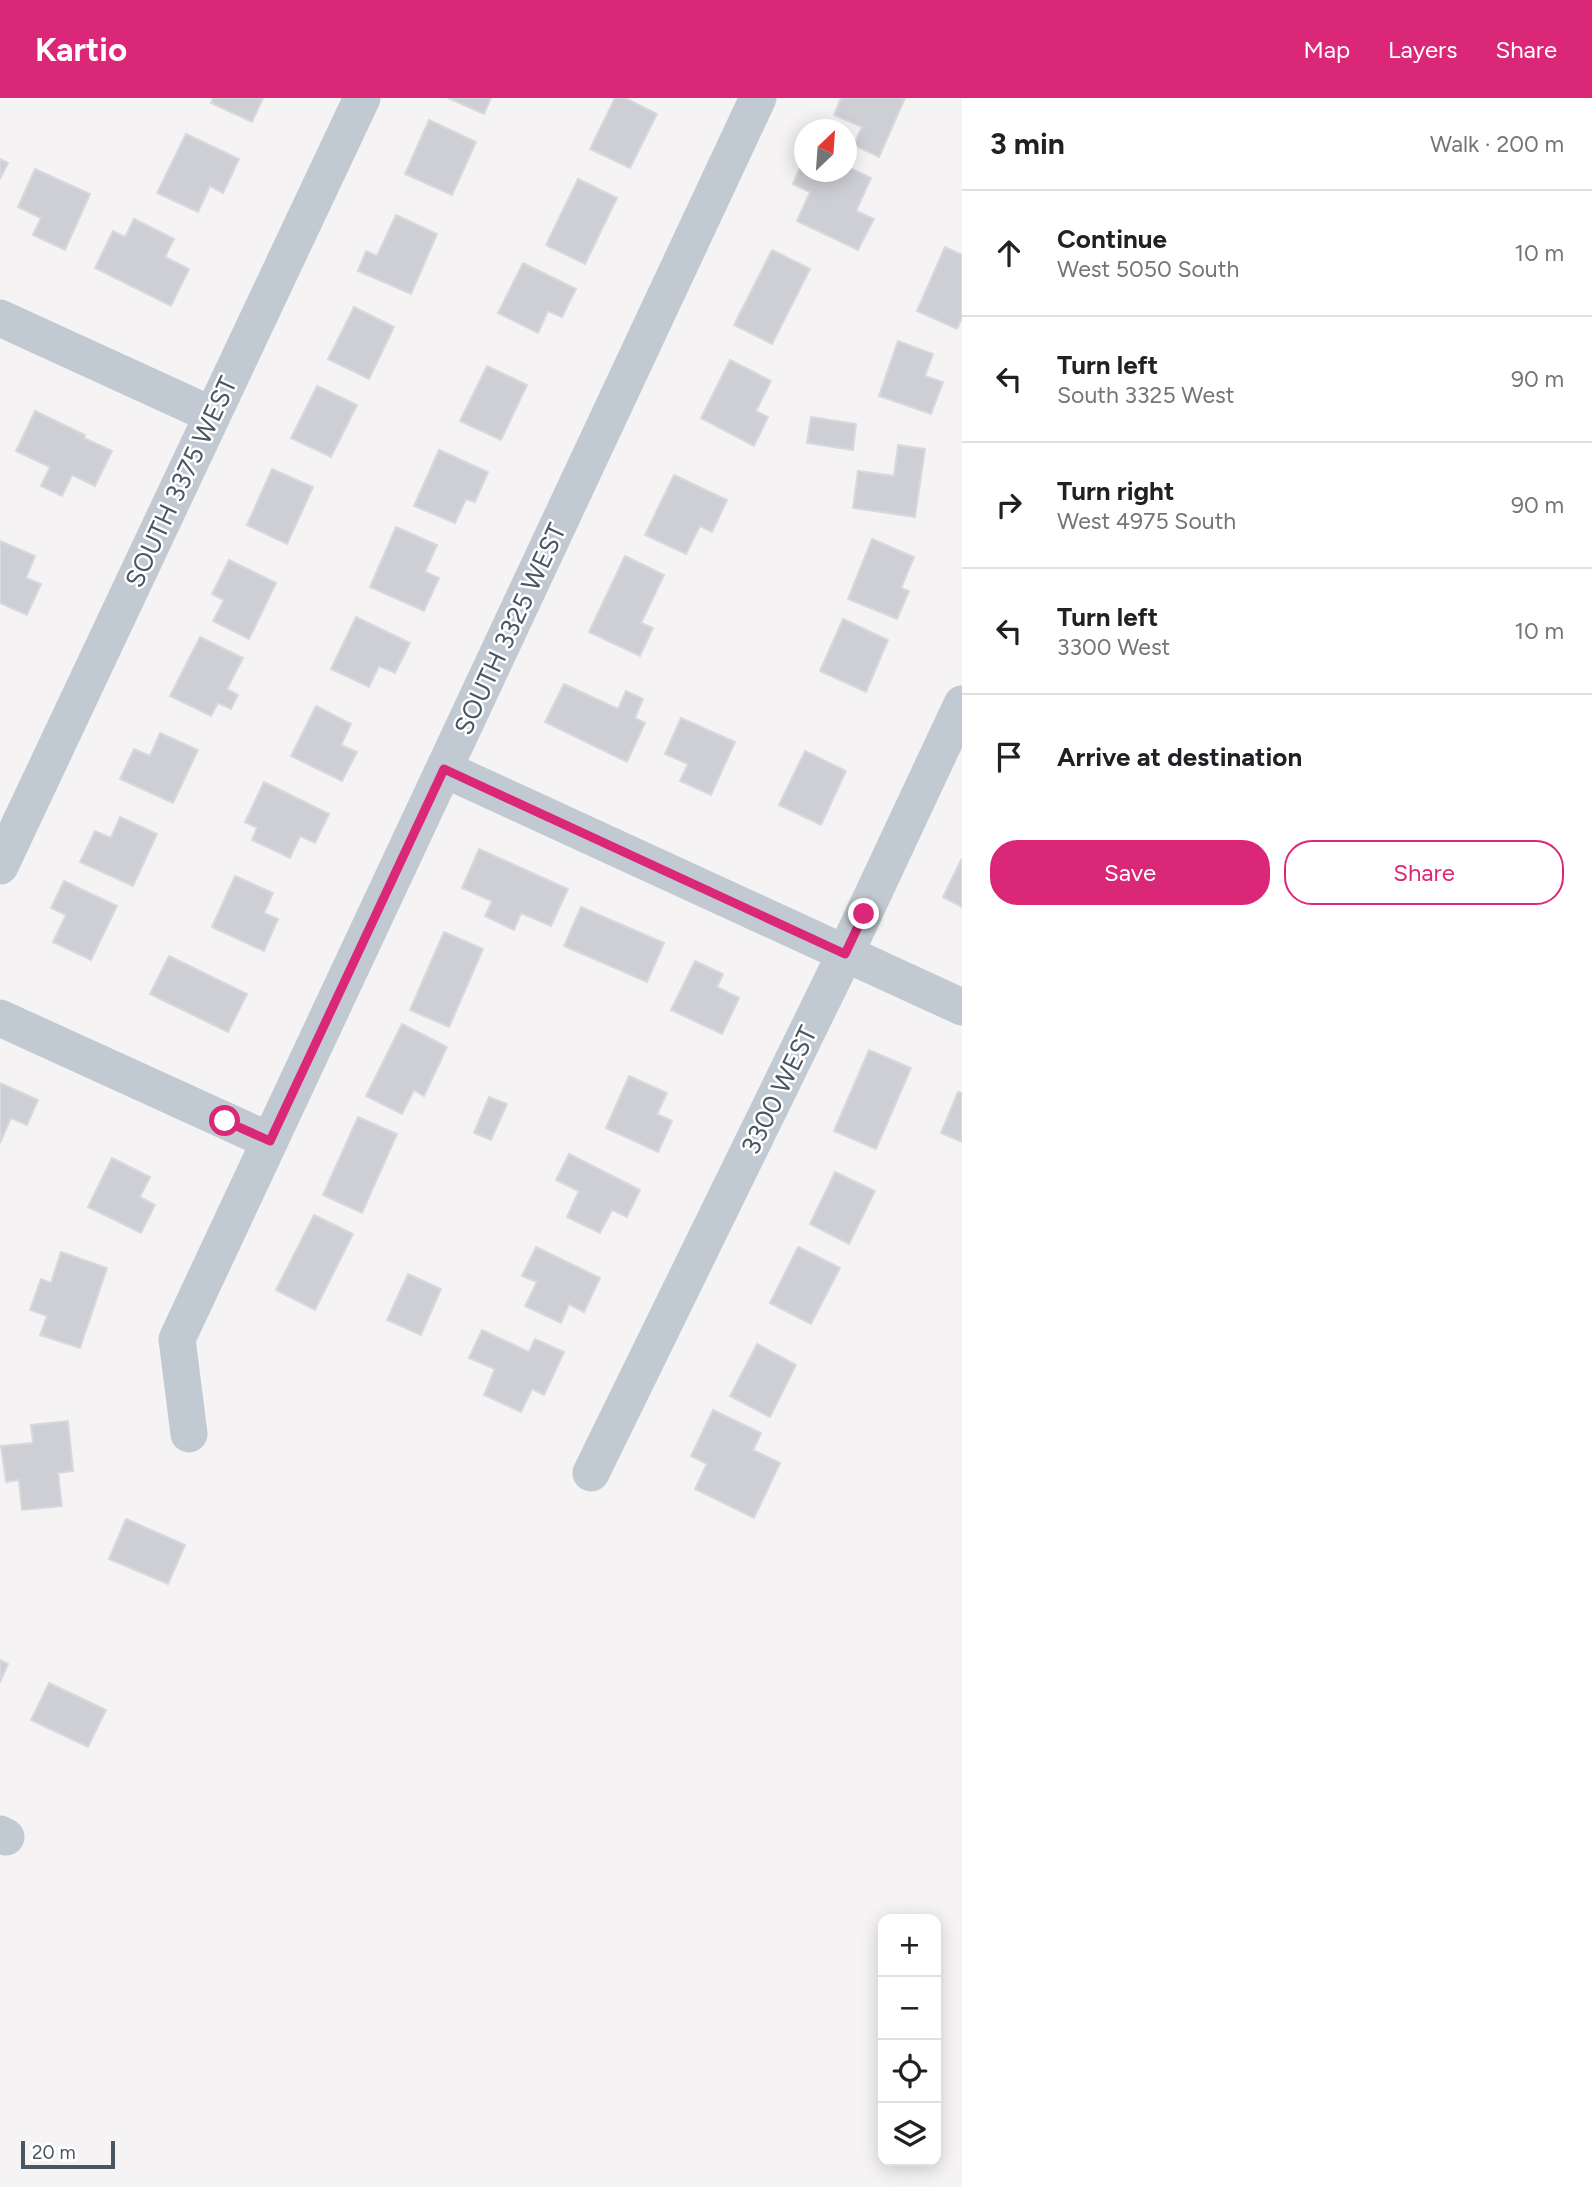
<!DOCTYPE html>
<html lang="en">
<head>
<meta charset="utf-8">
<style>
  :root { --surface:#fff; --page:#f2f2f2; --text:#202124; --muted:#757577; --line:#e0e0e0; --accent:#db2777 }
  body { margin:0; font-family:Figtree,sans-serif; background:var(--page); color:var(--text) }
  .controls { position:absolute; right:21px; bottom:21px; display:grid; overflow:hidden; border-radius:14px; box-shadow:0 4px 18px #0003 }
  .controls button { width:63px; height:63px; display:grid; place-items:center; padding:0; border:0; border-bottom:2px solid var(--line); background:var(--surface); color:var(--text); font:35px sans-serif }
  .compass { position:absolute; left:794px; top:21px; width:63px; height:63px; border-radius:50%; background:var(--surface); box-shadow:0 4px 18px #0003; rotate:25deg }
  .scale { position:absolute; left:21px; bottom:18px; width:94px; box-sizing:border-box; padding-left:7px; border:4px solid #4a5661; border-top:0; font-size:19px; line-height:24px; white-space:nowrap; color:#4a5661; -webkit-text-stroke:5px #fff; paint-order:stroke }
  .stop { position:absolute; width:21px; height:21px; margin:-16px; border:5px solid #db2777; border-radius:50%; background:#fff }
  .stop.end { background:#db2777; border-color:#fff; box-shadow:0 2px 7px #0008 }
  .list { margin:0; padding:0; list-style:none }
  h2 { display:flex; justify-content:space-between; align-items:center; height:91px; margin:0; padding:0 28px; font-size:30px }
  h2 small { font-size:23px; font-weight:400; color:var(--muted) }
  .list li { display:grid; grid-template-columns:46px 1fr auto; gap:21px; align-items:center; box-sizing:border-box; height:126px; padding:0 28px; border-top:2px solid var(--line) }
  .list b { display:block; font-size:26px; white-space:nowrap }
  .list p { margin:0; font-size:23px; white-space:nowrap; color:var(--muted) }
  .list em { font-size:23px; font-style:normal; color:var(--muted) }
  .actions { display:flex; gap:14px; padding:21px 28px }
  .actions a { flex:1; padding:16px 0; border:2px solid var(--accent); border-radius:28px; text-align:center; font-size:24px; color:var(--accent) }
  .actions .main { background:var(--accent); color:#fff }
  .icon { flex:none; width:38px; height:38px; fill:none; stroke:currentColor; stroke-width:2; stroke-linecap:round; stroke-linejoin:round }
  .map { position:relative; flex:none; width:962px; height:2089px; overflow:hidden }
  header { display:flex; align-items:center; gap:42px; box-sizing:border-box; height:98px; padding:0 35px; background:var(--accent); color:#fff }
  header strong { font-size:33px }
  nav { display:flex; gap:38px; margin-inline-start:auto; font-size:24px }
  main { display:flex }
  aside { flex:1; background:var(--surface) }
  .map>svg:first-child { display:block }
</style>
</head>
<body>
<header>
<strong>Kartio</strong>
<nav><a>Map</a><a>Layers</a><a>Share</a></nav>
</header>
<main>
<div class="map">
<svg width="962" height="2089" viewBox="0 0 962 2089">
  <rect width="100%" height="100%" fill="#f5f3f3"/>
  <!-- building -->
  <path fill="#cdcfd5" stroke="#d7d9de" stroke-width="2" d="M213,0H263L252,24L211,5Z
    M448,0H491L484,16Z
    M615,0H625L657,16L630,70L590,51Z
    M841,0H905L879,59L854,47L862,29L834,17Z
    M429,22L476,44L452,97L405,76Z
    M186,36L239,61L223,95L210,88L198,114L157,95Z
    M804,60V74H846V68L871,80L856,113L874,121L858,152L797,123L810,94L793,86Z
    M0,61L8,65L0,81Z
    M35,71L90,96L65,152L33,137L41,120L18,109Z
    M578,81L617,100L585,166L546,147Z
    M396,117L437,136L411,196L358,173L366,153L377,158Z
    M134,121L174,141L165,159L189,171L171,208L95,170L113,133L125,139Z
    M945,149L962,157V220L957,231L917,213Z
    M772,152L810,171L772,246L734,227Z
    M523,165L576,191L562,219L548,213L538,235L498,215Z
    M354,209L394,229L369,281L328,261Z
    M898,243L933,256L925,278L943,284L931,316L879,298Z
    M730,262L771,283L756,313L768,319L754,348L701,320Z
    M487,268L527,287L501,342L460,323Z
    M317,288L357,307L331,359L291,340Z
    M35,313L85,337L84,340L112,353L95,388L72,377L62,398L41,388L50,369L16,353Z
    M811,319L856,326L853,352L807,345Z
    M898,347L925,351L915,419L853,410L858,373L894,378Z
    M439,352L488,374L475,404L466,401L455,425L414,408Z
    M272,371L313,389L287,446L247,427Z
    M674,377L727,402L712,434L700,428L686,456L645,437Z
    M396,429L437,447L425,474L439,480L424,513L370,489Z
    M872,441L914,459L901,490L909,493L897,521L848,501Z
    M0,443L35,458L26,480L41,486L27,517L0,505Z
    M625,458L664,477L641,525L653,530L640,558L589,534Z
    M229,462L276,485L249,541L213,523L224,502L212,496Z
    M356,519L410,545L395,575L379,568L369,589L331,571Z
    M843,521L888,542L866,594L820,573Z
    M200,539L243,560L227,591L238,597L231,611L218,605L211,618L170,598Z
    M564,586L618,611L626,593L643,601L635,620L645,625L627,664L545,624Z
    M316,608L351,626L341,647L357,654L342,683L291,658Z
    M681,620L735,644L711,697L680,683L688,666L665,656Z
    M160,635L198,652L173,705L120,681L134,651L150,658Z
    M805,653L846,673L821,727L779,707Z
    M264,684L329,716L315,745L300,738L290,760L252,742L257,730L245,724Z
    M120,719L157,736L133,788L80,764L95,733L111,740Z
    M479,751L568,791L551,828L521,815L514,832L485,818L492,803L462,790Z
    M961,762L962,763V809L943,799Z
    M235,778L273,795L264,815L278,821L264,853L212,829Z
    M64,783L117,808L91,862L53,844L66,817L51,810Z
    M581,809L664,845L647,884L564,848Z
    M444,834L483,851L449,929L410,912Z
    M169,858L247,896L228,934L150,896Z
    M695,863L723,876L717,889L739,900L722,936L671,912Z
    M402,926L447,949L424,998L414,992L402,1016L366,998Z
    M869,952L911,970L876,1051L834,1033Z
    M629,978L667,995L657,1016L672,1023L658,1054L606,1030Z
    M0,985L38,1002L27,1027L11,1020L0,1045Z
    M958,994L962,995V1044L941,1035Z
    M489,999L507,1006L491,1042L474,1035Z
    M358,1019L397,1036L362,1115L323,1097Z
    M569,1056L640,1092L627,1119L612,1112L600,1135L567,1119L579,1093L556,1082Z
    M112,1060L150,1079L140,1099L155,1107L141,1135L88,1109Z
    M835,1074L875,1093L849,1146L810,1126Z
    M314,1117L353,1136L315,1212L276,1192Z
    M536,1149L600,1180L584,1214L569,1206L561,1225L525,1208L537,1184L522,1178Z
    M798,1149L840,1170L811,1226L770,1205Z
    M61,1154L107,1170L80,1250L40,1237L47,1218L30,1212L41,1181L51,1185Z
    M408,1176L441,1191L421,1237L387,1222Z
    M482,1232L529,1254L535,1241L564,1254L544,1297L532,1291L521,1314L484,1297L495,1271L469,1260Z
    M757,1246L796,1267L770,1319L730,1298Z
    M713,1312L761,1335L753,1352L780,1365L754,1420L695,1391L707,1366L691,1358Z
    M68,1323L73,1373L58,1375L62,1408L22,1412L19,1382L6,1384L1,1348L33,1345L31,1327Z
    M126,1421L185,1447L168,1486L109,1461Z
    M0,1562L8,1566L0,1584Z
    M49,1585L106,1612L88,1649L31,1622Z"/>
  <g fill="none" stroke-linecap="round" stroke-linejoin="round">
    <!-- street -->
    <path stroke="#c1cad2" stroke-width="37" d="M0,220L212,317
      M444,671L962,909
      M0,768L362,0
      M0,920L270,1043
      M189,1336L177,1241L758,0
      M591,1375L845,856L962,606
      M0,1736L6,1739"/>
  </g>
  <g fill="none" stroke-linecap="round" stroke-linejoin="round">
    <!-- route -->
    <path stroke="#db2777" stroke-width="9" d="M225,1023L270,1043L444,671L845,856L864,816"/>
  </g>
  <g text-anchor="middle" dominant-baseline="central" stroke-width="5" stroke-linejoin="round" paint-order="stroke">
    <!-- street labels -->
    <g font-size="26" fill="#4a5661" stroke="#fff">
      <text transform="translate(181 384) rotate(-65)">SOUTH 3375 WEST</text>
      <text transform="translate(510 531) rotate(-65)">SOUTH 3325 WEST</text>
      <text transform="translate(779 992) rotate(-64)">3300 WEST</text>
    </g>
  </g>
</svg>
<div class="controls">
<button>+</button>
<button>−</button>
<button><svg class="icon" aria-label="locate" viewBox="0 0 24 24"><circle cx="12" cy="12" r="6"/><path d="M12 2v4M12 18v4M2 12h4M18 12h4"/></svg></button>
<button><svg class="icon" aria-label="layers" viewBox="0 0 24 24"><path d="M12 4l9 5-9 5-9-5zM3 14l9 5 9-5"/></svg></button>
</div>
<svg class="compass" viewBox="-18 -18 36 36"><path d="M0-13l5 13h-10z" fill="#e53935"/><path d="M0 13l5-13h-10z" fill="#757577"/></svg>
<div class="scale">20 m</div>
<div class="stop" style="left:225px;top:1023px"></div>
<div class="stop end" style="left:864px;top:816px"></div>
</div>
<aside>
<h2>3 min<small>Walk · 200 m</small></h2>
<ul class="list">
<li><svg class="icon" aria-label="ahead" viewBox="0 0 24 24"><path d="M12 20V5M6 11l6-6 6 6"/></svg><div><b>Continue</b><p>West 5050 South</p></div><em>10 m</em></li>
<li><svg class="icon" aria-label="left" viewBox="0 0 24 24"><path d="M17 20v-9H6M10 6l-5 5 5 5"/></svg><div><b>Turn left</b><p>South 3325 West</p></div><em>90 m</em></li>
<li><svg class="icon" aria-label="right" viewBox="0 0 24 24"><path d="M7 20v-9h11M14 6l5 5-5 5"/></svg><div><b>Turn right</b><p>West 4975 South</p></div><em>90 m</em></li>
<li><svg class="icon" aria-label="left" viewBox="0 0 24 24"><path d="M17 20v-9H6M10 6l-5 5 5 5"/></svg><div><b>Turn left</b><p>3300 West</p></div><em>10 m</em></li>
<li><svg class="icon" aria-label="arrive" viewBox="0 0 24 24"><path d="M6 21V4h12l-3 4 3 4H6"/></svg><div><b>Arrive at destination</b></div></li>
</ul>
<div class="actions"><a class="main">Save</a><a>Share</a></div>
</aside>
</main>
</body>
</html>
